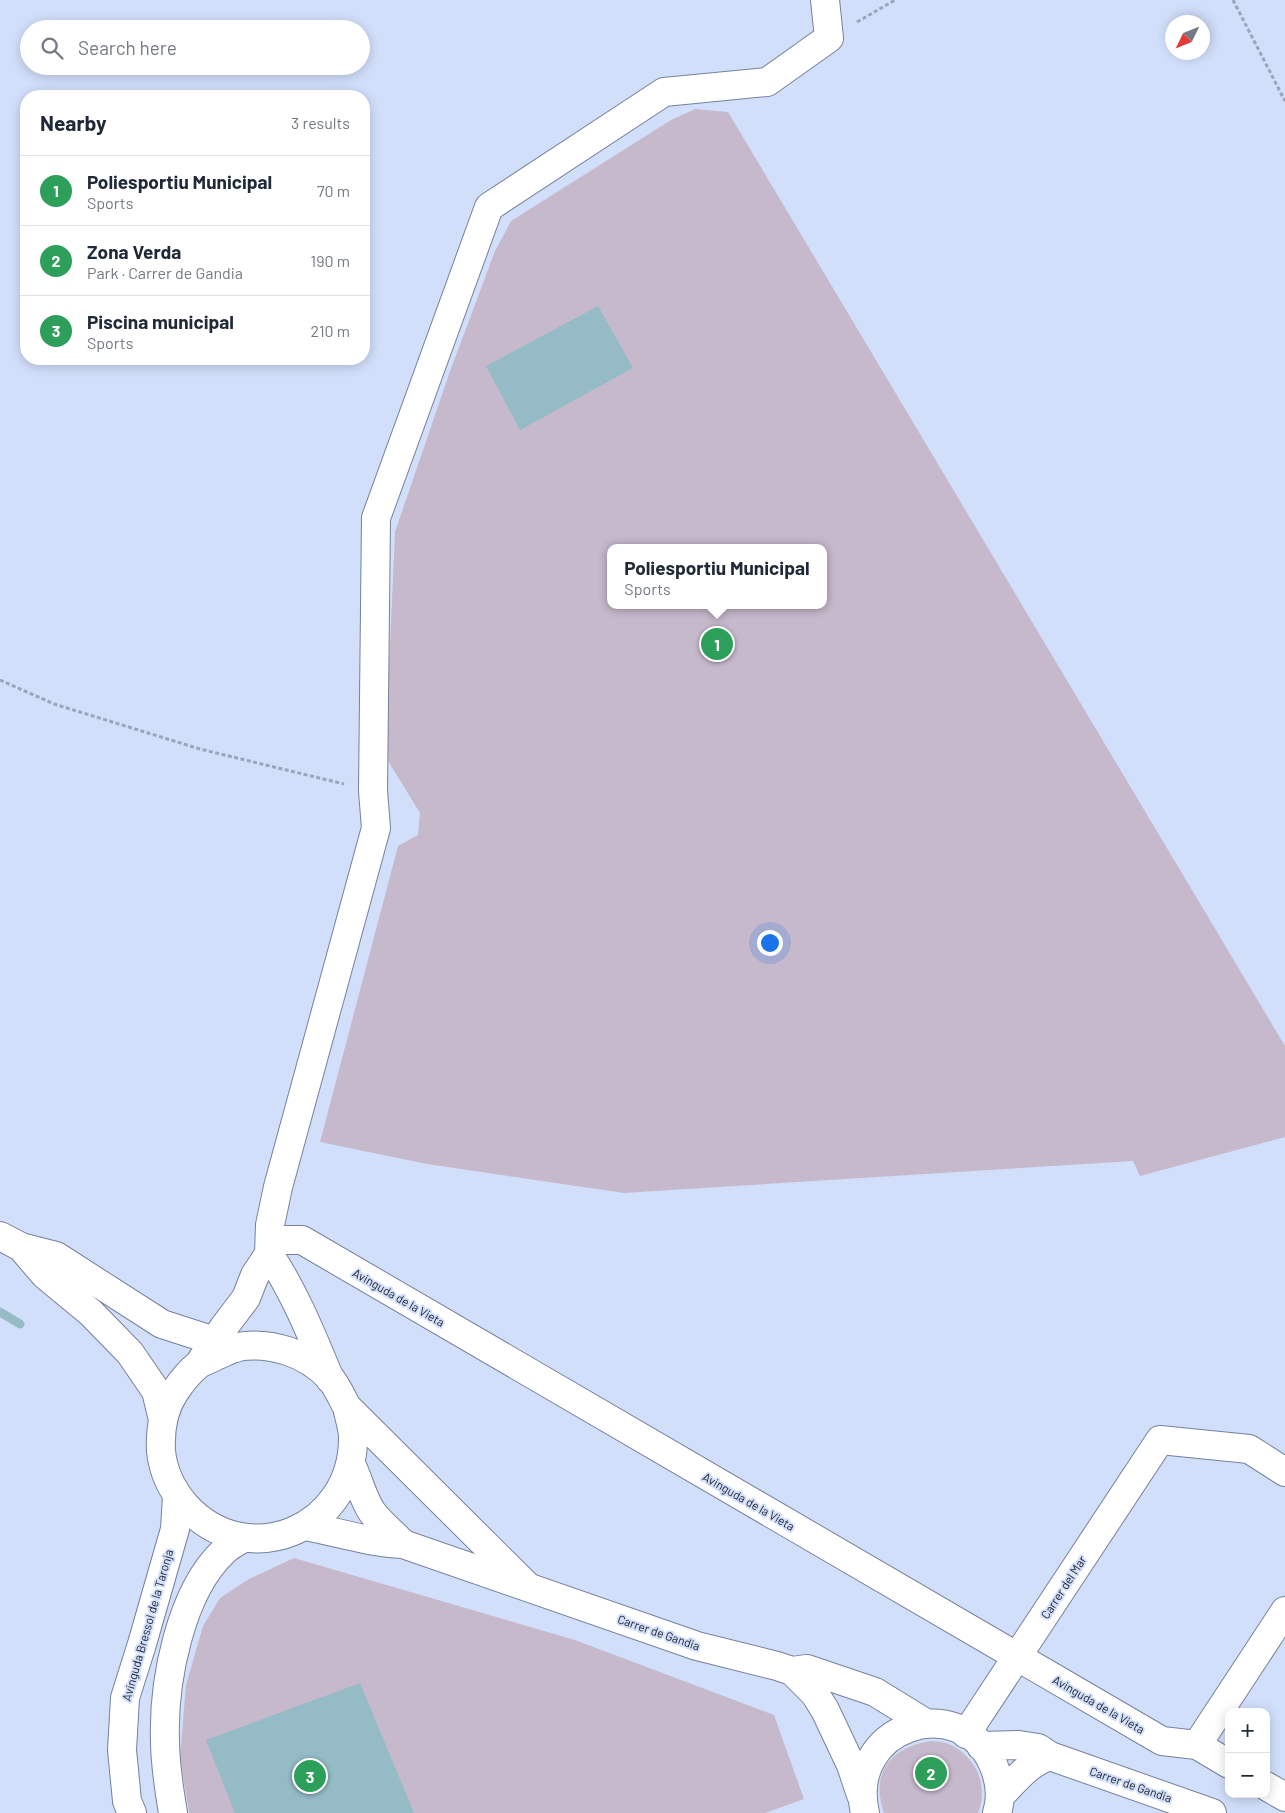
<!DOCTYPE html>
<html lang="en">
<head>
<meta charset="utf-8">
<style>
  :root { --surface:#fff; --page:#f2f2f3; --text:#1f2937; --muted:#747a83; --line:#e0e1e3; --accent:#0b8043 }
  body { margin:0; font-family:Barlow,sans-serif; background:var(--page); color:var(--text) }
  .controls { position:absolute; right:15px; bottom:15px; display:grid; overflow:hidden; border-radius:10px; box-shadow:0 2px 12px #0003 }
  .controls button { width:45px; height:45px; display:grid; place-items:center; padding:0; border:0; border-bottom:1px solid var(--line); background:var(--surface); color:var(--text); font:25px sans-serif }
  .compass { position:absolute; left:1165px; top:15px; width:45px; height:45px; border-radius:50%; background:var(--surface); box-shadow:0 2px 12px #0003; rotate:227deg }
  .you { position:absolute; left:769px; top:942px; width:18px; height:18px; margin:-12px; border:4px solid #fff; border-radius:50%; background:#1a73e8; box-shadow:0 0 0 8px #1a73e833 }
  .badge { display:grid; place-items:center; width:32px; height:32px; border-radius:50%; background:var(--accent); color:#fff; font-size:16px; font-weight:700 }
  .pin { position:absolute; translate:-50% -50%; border:2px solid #fff; box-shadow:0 1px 5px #0006 }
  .popup { position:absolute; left:607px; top:544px; width:220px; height:65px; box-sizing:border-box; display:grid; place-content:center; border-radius:10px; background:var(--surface); filter:drop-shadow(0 1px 4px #0005); font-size:16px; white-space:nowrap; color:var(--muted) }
  .popup b { font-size:19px; color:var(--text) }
  .popup::after { content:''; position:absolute; left:50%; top:100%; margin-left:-10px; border:10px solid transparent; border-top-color:var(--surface) }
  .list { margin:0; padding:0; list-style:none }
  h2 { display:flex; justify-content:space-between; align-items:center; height:65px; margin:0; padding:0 20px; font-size:21px }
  h2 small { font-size:16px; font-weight:400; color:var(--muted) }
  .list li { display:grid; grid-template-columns:32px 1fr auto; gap:15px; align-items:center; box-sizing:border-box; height:70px; padding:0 20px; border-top:1px solid var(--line) }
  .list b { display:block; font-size:19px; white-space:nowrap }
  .list p { margin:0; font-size:16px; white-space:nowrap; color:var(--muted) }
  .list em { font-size:16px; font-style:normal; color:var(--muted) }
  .icon { flex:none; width:28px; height:28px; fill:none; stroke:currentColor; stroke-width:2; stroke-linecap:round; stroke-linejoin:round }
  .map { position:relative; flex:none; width:1285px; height:1813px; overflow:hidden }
  .search { position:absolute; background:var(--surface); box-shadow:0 2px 12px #0003; left:20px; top:20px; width:350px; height:55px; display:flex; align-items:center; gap:12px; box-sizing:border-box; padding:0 18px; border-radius:28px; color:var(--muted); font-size:19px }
  .panel { position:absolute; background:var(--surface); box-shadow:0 2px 12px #0003; left:20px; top:90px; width:350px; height:275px; border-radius:20px }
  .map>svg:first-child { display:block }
</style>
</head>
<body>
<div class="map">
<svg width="1285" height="1813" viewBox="0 0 1285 1813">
  <rect width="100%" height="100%" fill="#d2dffb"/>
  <!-- green -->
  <path fill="#c7b9cc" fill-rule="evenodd" d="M695,109L728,112L1285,1046V1137L1140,1176L1133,1161L624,1193L427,1164L320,1142L398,846L418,835L420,813L385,756L395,532L449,374L495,251L511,221L671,120ZM611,548H823V605H611Z
    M294,1558L575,1640L774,1715L804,1799L765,1813H189L180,1757L186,1685L203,1626L220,1598L249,1579Z
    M930,1741C936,1741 943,1742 949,1744C976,1756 989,1786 978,1813H884C870,1773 890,1748 930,1741Z"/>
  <!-- water -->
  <path fill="#95bbc6" d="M598,306L633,368L520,430L486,366Z
    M360,1683L414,1813H235L206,1740Z"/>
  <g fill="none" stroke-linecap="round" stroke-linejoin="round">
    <!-- stream -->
    <path stroke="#95bbc6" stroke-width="9" d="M0,1312L20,1324"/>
    <!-- street casing -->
    <g stroke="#76819b" stroke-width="30">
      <path id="street" d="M270,1240H302L1162,1741L1197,1745L1229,1764
        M269,1254C295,1293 312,1336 330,1379
        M201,1361L224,1327L246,1298L255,1275L269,1254L270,1225L278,1187L376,828L373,791L376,518L489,207L664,92L767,82L829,38L825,0
        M966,1734L1160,1440L1249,1449L1285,1472
        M1197,1745L1285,1611
        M1266,1786L1285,1797"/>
    </g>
    <!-- secondary casing -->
    <g stroke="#76819b" stroke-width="30">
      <path id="secondary" d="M0,1236L21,1247L56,1256L162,1324L236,1348
        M21,1247L45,1275L91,1313L130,1353L156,1391L163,1420
        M347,1407C349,1417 353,1428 353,1437C354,1529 247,1574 185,1505C172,1490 163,1471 161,1451C160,1431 163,1410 174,1393C181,1382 189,1372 199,1364C204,1361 211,1359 216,1356C223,1353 230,1349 237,1347C270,1341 307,1353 330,1378C337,1386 342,1398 347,1407L527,1586
        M351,1464C359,1480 362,1497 372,1512C380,1523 393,1533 403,1544
        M305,1526C338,1532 370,1543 403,1544L697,1646L777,1666L792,1671L807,1669L875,1692L927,1724
        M792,1671L815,1694L825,1710L851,1765L861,1795
        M981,1746L1019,1745L1038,1748L1050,1756L1212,1813
        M1000,1796C1015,1781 1029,1762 1050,1756
        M132,1813L127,1801L122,1750L125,1698L142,1644L175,1529L177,1496
        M173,1813C169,1789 165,1765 165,1741C163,1682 180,1592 224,1551C229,1546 237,1542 243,1538
        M865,1813C845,1726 960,1689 993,1764C1000,1780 1002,1797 997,1813"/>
    </g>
    <!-- path -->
    <path stroke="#9aa5bb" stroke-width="3" stroke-dasharray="4 2.5" stroke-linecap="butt" d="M1233,0L1285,101
      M857,22L895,0
      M0,680L54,704L200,749L344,784"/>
    <!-- street -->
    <use href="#street" stroke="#fff" stroke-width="28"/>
    <!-- secondary -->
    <use href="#secondary" stroke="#fff" stroke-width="28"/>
  </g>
  <g text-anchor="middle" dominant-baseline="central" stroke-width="4" stroke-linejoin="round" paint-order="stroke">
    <!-- street labels -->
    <g font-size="12" fill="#222731" stroke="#d2dffb">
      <text transform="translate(399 1297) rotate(30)">Avinguda de la Vieta</text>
      <text transform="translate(749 1501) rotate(30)">Avinguda de la Vieta</text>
      <text transform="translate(1063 1587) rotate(-57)">Carrer del Mar</text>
      <text transform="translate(147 1625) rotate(-74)">Avinguda Bressol de la Taronja</text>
      <text transform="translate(659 1632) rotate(19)">Carrer de Gandia</text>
      <text transform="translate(1099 1704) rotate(30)">Avinguda de la Vieta</text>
      <text transform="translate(1131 1784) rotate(19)">Carrer de Gandia</text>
    </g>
  </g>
</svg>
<div class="controls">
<button>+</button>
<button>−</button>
</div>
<svg class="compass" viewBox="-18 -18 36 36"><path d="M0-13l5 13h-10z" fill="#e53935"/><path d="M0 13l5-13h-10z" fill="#747a83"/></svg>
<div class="you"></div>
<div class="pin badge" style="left:717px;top:644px;background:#2e9e5b">1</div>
<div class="popup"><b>Poliesportiu Municipal</b>Sports</div>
<div class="pin badge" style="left:931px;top:1773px;background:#2e9e5b">2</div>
<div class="pin badge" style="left:310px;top:1776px;background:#2e9e5b">3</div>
<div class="search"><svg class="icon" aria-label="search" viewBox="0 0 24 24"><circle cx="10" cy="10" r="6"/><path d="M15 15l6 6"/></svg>Search here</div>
<section class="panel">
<h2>Nearby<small>3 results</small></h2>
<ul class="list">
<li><span class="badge" style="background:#2e9e5b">1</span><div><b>Poliesportiu Municipal</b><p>Sports</p></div><em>70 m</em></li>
<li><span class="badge" style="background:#2e9e5b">2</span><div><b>Zona Verda</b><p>Park · Carrer de Gandia</p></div><em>190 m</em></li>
<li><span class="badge" style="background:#2e9e5b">3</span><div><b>Piscina municipal</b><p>Sports</p></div><em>210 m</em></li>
</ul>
</section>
</div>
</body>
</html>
